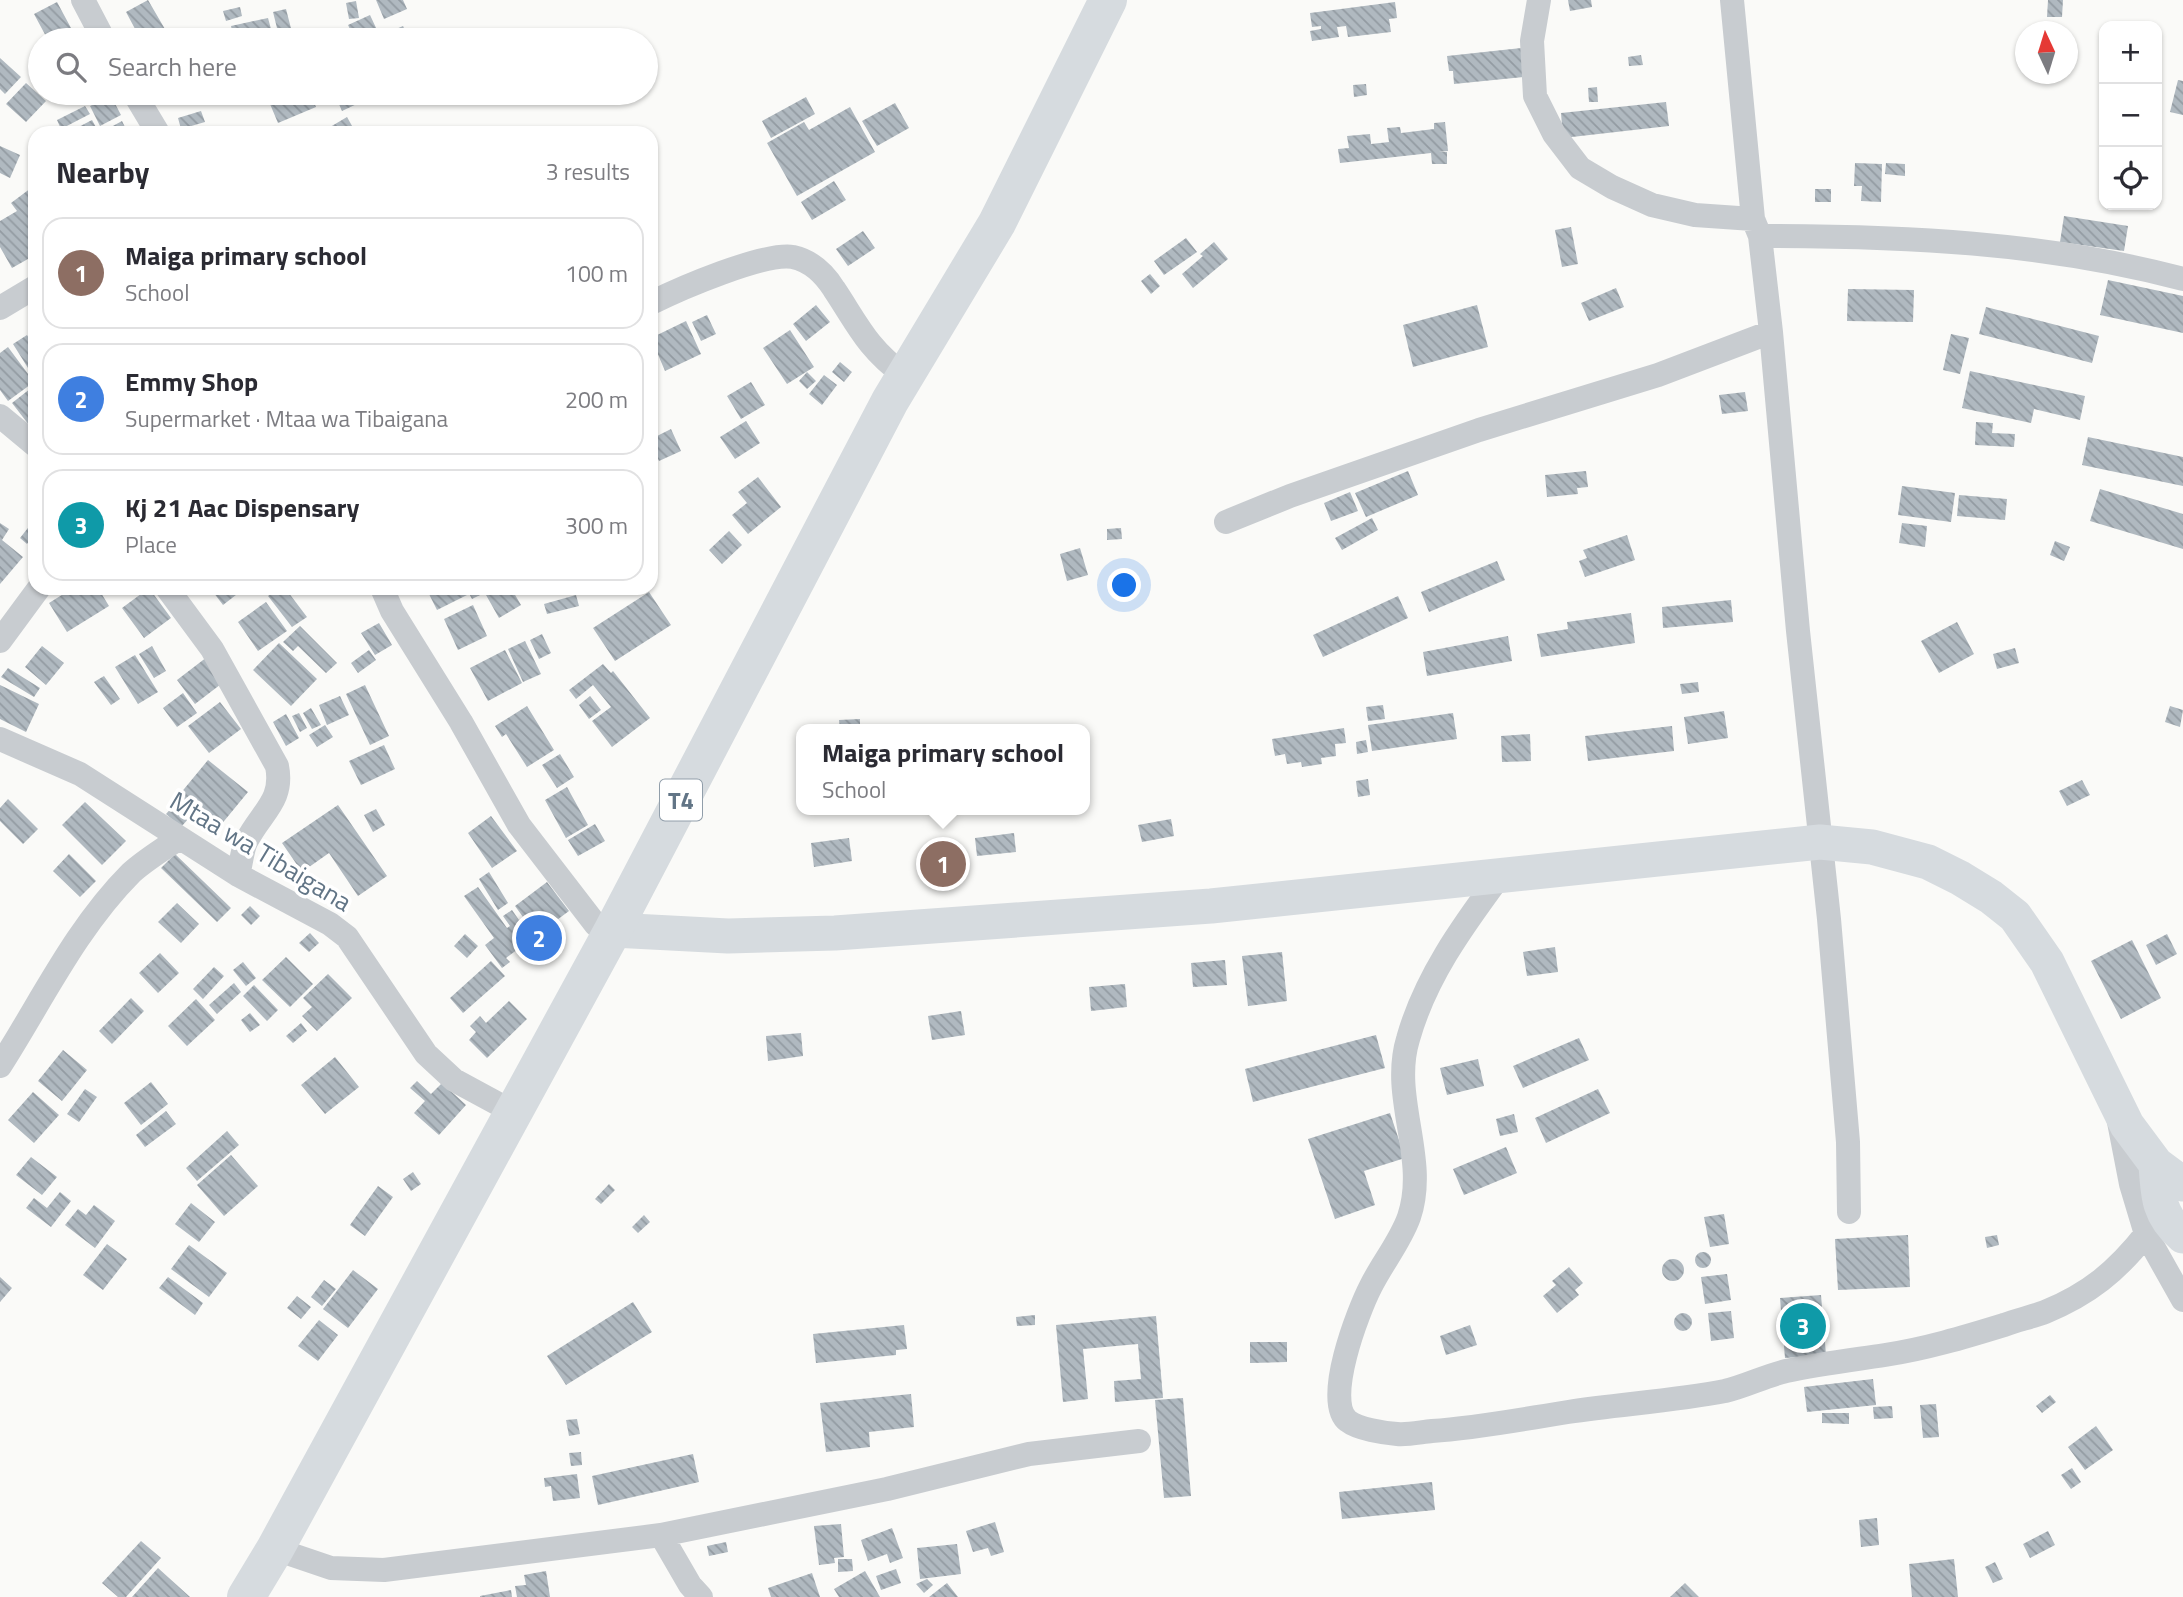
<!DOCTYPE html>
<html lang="en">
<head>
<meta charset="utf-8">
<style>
  :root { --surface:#fff; --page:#f7f7f7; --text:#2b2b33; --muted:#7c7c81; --line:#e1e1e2; --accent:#f5541d }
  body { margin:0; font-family:"Titillium Web",sans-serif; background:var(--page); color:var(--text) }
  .controls { position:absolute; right:21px; top:21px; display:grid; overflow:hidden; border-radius:14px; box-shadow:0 2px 5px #0004 }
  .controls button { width:63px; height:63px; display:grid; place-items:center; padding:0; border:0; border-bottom:2px solid var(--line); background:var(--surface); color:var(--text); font:35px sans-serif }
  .compass { position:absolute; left:2015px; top:21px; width:63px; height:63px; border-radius:50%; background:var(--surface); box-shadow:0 2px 5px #0004; rotate:356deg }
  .you { position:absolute; left:1125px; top:586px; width:24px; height:24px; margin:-18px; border:5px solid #fff; border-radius:50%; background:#1a73e8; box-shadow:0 0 0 10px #1a73e833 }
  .badge { display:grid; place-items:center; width:46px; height:46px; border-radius:50%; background:var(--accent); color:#fff; font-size:23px; font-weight:700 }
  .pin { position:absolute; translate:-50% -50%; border:4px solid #fff; box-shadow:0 2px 7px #0006 }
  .popup { position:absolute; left:796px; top:724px; width:294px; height:91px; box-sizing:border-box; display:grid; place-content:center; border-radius:14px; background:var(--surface); filter:drop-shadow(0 2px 5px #0005); font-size:23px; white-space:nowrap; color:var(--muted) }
  .popup b { font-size:26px; color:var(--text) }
  .popup::after { content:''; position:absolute; left:50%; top:100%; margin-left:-14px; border:14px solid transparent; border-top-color:var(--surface) }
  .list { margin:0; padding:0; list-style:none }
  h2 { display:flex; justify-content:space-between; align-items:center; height:91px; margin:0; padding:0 28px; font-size:30px }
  h2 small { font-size:23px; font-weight:400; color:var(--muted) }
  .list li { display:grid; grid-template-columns:46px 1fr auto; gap:21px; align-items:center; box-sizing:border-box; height:112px; margin:0 14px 14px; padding:0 14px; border:2px solid var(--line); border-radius:21px }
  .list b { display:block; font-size:26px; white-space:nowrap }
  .list p { margin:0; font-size:23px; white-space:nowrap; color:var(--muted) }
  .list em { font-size:23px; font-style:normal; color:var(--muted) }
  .icon { flex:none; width:38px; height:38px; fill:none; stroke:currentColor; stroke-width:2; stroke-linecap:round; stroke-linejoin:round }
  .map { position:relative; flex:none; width:2183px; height:1597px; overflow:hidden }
  .search { position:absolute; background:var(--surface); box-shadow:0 2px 5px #0004; left:28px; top:28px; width:630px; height:77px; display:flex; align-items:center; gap:18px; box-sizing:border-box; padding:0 24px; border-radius:38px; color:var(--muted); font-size:26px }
  .panel { position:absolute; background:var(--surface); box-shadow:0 2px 5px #0004; left:28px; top:126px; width:630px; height:469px; border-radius:21px }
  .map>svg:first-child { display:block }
</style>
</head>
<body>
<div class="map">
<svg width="2183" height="1597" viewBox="0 0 2183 1597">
  <defs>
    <pattern id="building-back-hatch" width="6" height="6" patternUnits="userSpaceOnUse" patternTransform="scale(1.75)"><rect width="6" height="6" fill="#b0b9c0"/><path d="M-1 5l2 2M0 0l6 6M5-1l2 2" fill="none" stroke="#939ba2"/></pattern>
  </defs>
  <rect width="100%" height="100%" fill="#fafaf8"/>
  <!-- building -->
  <path fill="url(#building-back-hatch)" d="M148,0L169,36L161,40H141L126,12Z
    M376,0H403L407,9L384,19Z
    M1568,0H1591L1592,7L1570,11Z
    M2048,0H2063L2062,17H2047Z
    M356,1L359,18L349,19L346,3Z
    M57,2L71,28L48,40L34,14Z
    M1395,2L1397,18L1389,19L1391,32L1348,37L1346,26L1337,27L1339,37L1312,41L1310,31L1321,29V26L1312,27L1310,13Z
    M240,7L242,16L226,21L223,11Z
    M286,9L294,40H280L273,12Z
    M370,15L377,30L355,39L348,25Z
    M268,18L274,40H234L231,26Z
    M403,26L409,40H390L387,33Z
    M1539,46L1542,75L1454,84L1453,71H1449L1447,56Z
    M1641,55L1643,65L1629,66L1628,57Z
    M0,58L21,77L5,94L0,89Z
    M2178,80L2183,81V115L2170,112Z
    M26,83L46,101L26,122L6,104Z
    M1366,84L1367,95L1354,97L1353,85Z
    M1597,87L1598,102H1589L1588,88Z
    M242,93H265L266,97L244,101Z
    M295,93H310L316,107L278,123L270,104Z
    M334,93H357L361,102L342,111Z
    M111,96L121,115L100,126L90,106Z
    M806,97L815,114L771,138L762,121Z
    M1666,102L1669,126L1563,138L1561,113Z
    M895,103L909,128L877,146L862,121Z
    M85,106L90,114L61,129L57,120Z
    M850,107L875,152L797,196L767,143L804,122L809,130Z
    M201,111L205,122L181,129L178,118Z
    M347,117L356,133H320Z
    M92,120L97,129L91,133H67Z
    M122,121L128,133H100Z
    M1445,122L1448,151L1439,152H1447V164H1432L1431,153L1340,163L1338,149L1349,148L1347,136L1370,134L1371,144L1389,142L1387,128L1400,127L1401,133L1434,129V123Z
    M0,146L20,155L10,178L0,173Z
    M1855,163L1882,164L1881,202L1861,201L1862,186H1854Z
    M1886,163L1905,164V176L1885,174Z
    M834,181L846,200L812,220L801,202Z
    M35,185V235L31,230L35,236V255L12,268L0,247V221L17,211L11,203Z
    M1815,189H1831V202H1815Z
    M2064,216L2128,226L2124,251L2060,242Z
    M1571,227L1578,264L1562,267L1555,230Z
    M863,231L875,248L848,266L836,249Z
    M1186,238L1197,252L1164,275L1154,261Z
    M1214,242L1228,259L1193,288L1182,274L1203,256L1200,254Z
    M1150,274L1160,286L1151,294L1141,281Z
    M2108,280L2183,296V333L2100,315Z
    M1616,288L1624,307L1589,321L1581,303Z
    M1848,289L1914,290L1913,322L1847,321Z
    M816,305L830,322L806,341L793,324Z
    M1477,305L1488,347L1413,367L1403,325Z
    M1986,307L2099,336L2092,363L1979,334Z
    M707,315L716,334L701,341L692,322Z
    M686,321L701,354L665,371L651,338Z
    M790,330L814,367L787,384L763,348Z
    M1951,334L1969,338L1960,374L1943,370Z
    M27,335L35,348V375L33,376L13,344Z
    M8,347L34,382L8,401L0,390V353Z
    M840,362L852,372L844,382L832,372Z
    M1970,371L2085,396L2080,420L2034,409L2031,423L1962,408Z
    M807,372L816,381L807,389L799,381Z
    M824,375L837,385L822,405L809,394Z
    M751,382L765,405L741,419L727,396Z
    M35,385V421L29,425L12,403Z
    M1745,392L1748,411L1722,414L1719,395Z
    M746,421L760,443L735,459L720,437Z
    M1976,422L1993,423L1992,433L2015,434L2014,447L1975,445Z
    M671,429L681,451L659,461L654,450L651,451V439Z
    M2088,437L2183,457V486L2082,465Z
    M1408,471L1418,495L1366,517L1355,493Z
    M1586,471L1588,487L1577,488L1578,494L1547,497L1545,475Z
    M758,477L781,507L748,534L732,515L747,503L738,492Z
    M1902,486L1955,493L1951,522L1898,515Z
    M2100,489L2183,514V549L2090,521Z
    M1350,492L1358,511L1331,521L1324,503Z
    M1959,495L2007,499L2005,520L1957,516Z
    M1372,518L1378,530L1342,550L1335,538Z
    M35,519V534L27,544L20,538Z
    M0,523L9,529L2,540L23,557L0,584Z
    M1902,523L1927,526L1925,547L1899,543Z
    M1121,528L1122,539L1107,540V529Z
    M729,531L742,545L722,564L709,550Z
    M1627,535L1635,560L1585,577L1579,561L1587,558L1583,550Z
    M2055,541L2070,547L2064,561L2050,555Z
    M1080,548L1088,575L1067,581L1060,554Z
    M1497,561L1505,580L1429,612L1421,592Z
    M73,588H98L109,606L67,632L49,603Z
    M149,588L171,618L144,638L122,608Z
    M210,588H245L223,605Z
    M279,588H285L307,617L292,627L268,596Z
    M426,588H464L467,595L437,610Z
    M466,588H481L484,593L472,599Z
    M498,588H511L521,605L499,618L486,595Z
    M649,592L671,625L615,661L593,628Z
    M576,595L579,606L547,614L544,604Z
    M1398,596L1408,618L1323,657L1313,635Z
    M1731,600L1733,622L1663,628L1662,607Z
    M266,602L287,631L258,651L238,622Z
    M473,605L487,636L458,650L444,619Z
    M1631,613L1635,643L1541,657L1537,634L1568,629L1567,622Z
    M1957,622L1974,654L1939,673L1921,641Z
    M379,623L392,645L375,655L361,633Z
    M300,626L337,663L326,673L298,646L293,651L283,642Z
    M542,634L551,653L539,659L530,640Z
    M1508,636L1512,661L1427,676L1423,652Z
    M525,641L541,674L523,682L508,649Z
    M279,643L317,679L291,706L253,670Z
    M42,646L64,663L46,685L25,667Z
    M152,646L166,671L154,678L139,654Z
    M2015,648L2019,663L1997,669L1993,654Z
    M369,650L376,660L358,673L351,663Z
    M505,650L522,683L488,701L470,668Z
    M135,655L158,692L138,704L115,667Z
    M207,657L225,681L195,704L177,680Z
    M603,664L611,673L613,671L650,718L612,747L592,721L611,707L593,685L576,699L569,690Z
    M8,668L40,688L34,697L1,677Z
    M104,676L120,699L111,705L94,682Z
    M1698,682L1699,692L1682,694L1680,684Z
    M0,685L39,704L26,732L0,719Z
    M365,685L389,736L370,745L346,694Z
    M183,693L197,713L177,727L163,708Z
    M340,696L349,715L327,725L319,705Z
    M590,696L601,710L589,719L579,705Z
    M220,702L241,729L209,753L188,726Z
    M1383,705L1385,719L1368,721L1366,707Z
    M527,706L554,750L527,767L506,734L502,737L495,726Z
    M2170,706L2183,710L2180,727L2165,722Z
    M311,708L321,725L312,729L303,713Z
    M1724,711L1728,738L1688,744L1684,717Z
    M299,713L307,728L300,732L292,716Z
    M1453,713L1457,739L1372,751L1368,725Z
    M286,714L299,738L286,746L273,722Z
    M860,719V729H840L839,720Z
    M325,725L333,737L317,747L309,735Z
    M1672,726L1674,751L1588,761L1585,736Z
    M1344,728L1346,743L1335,744L1336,756L1321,758L1322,764L1302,767L1301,762L1287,764L1285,754L1275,756L1272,739Z
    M1530,734L1531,761L1502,762L1501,736Z
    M1366,740L1368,752L1357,754L1356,742Z
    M384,745L395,769L361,785L349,761Z
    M560,754L574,777L557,788L542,765Z
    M208,760L248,792L220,826L200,810L195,816L175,800Z
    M1368,779L1370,795L1358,797L1356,781Z
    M2082,780L2090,795L2067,806L2059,791Z
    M567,787L588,825L566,838L545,800Z
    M8,799L38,829L23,844L0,821V808Z
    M85,802L126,841L102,865L62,825Z
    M175,804L190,817L181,827L166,814Z
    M338,805L387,876L358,896L329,853L302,872L282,843Z
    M376,809L385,825L373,832L364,815Z
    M491,816L517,851L492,868L468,833Z
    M1171,819L1174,836L1142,842L1138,825Z
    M595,824L605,841L578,856L568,840Z
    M1014,833L1016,852L977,856L975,838Z
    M849,838L852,861L814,867L811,843Z
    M69,854L96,881L80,897L53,871Z
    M175,854L231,908L217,922L161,868Z
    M489,872L508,903L498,910L479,879Z
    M547,882L569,911L506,958L510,962L502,968L485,945L494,938L464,896L478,887L507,928L510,926L503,916L512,910L519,920L523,917L515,906Z
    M177,903L199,924L181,943L158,922Z
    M250,906L260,916L251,925L241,915Z
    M310,933L319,943L309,952L299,943Z
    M465,934L478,946L467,958L454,946Z
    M2167,934L2177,954L2156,965L2146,945Z
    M2132,940L2161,998L2121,1019L2091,961Z
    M1555,947L1558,972L1527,976L1523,952Z
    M1282,952L1287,1001L1248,1006L1242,956Z
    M160,953L179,973L158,993L139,973Z
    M286,957L313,984L290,1007L262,980Z
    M1225,960L1227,985L1193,987L1191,963Z
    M491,961L505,976L463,1013L450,998Z
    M243,962L256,978L246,986L233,970Z
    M214,967L224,976L203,999L193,989Z
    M328,974L352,998L317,1031L302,1016L312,1007L303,998Z
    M234,983L241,992L217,1014L209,1005Z
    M1125,984L1127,1007L1091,1011L1089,987Z
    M254,985L278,1010L267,1021L243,996Z
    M131,998L144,1011L112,1044L99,1031Z
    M196,999L215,1020L187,1046L168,1026Z
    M509,1001L527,1019L487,1058L469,1040L476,1032L470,1026L480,1016L486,1023Z
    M961,1011L965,1035L932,1040L928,1016Z
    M250,1013L260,1025L250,1032L241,1020Z
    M301,1023L307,1031L293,1043L286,1036Z
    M801,1033L803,1056L768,1061L766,1036Z
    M1376,1035L1385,1068L1253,1102L1245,1069Z
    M1579,1038L1589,1060L1523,1088L1513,1066Z
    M63,1050L87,1070L62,1101L38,1081Z
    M335,1057L359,1087L325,1114L301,1085Z
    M1478,1059L1484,1086L1447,1095L1440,1068Z
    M417,1081L431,1094L442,1083L466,1105L439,1135L414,1113L425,1101L410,1088Z
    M151,1082L168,1104L141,1125L124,1103Z
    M85,1089L97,1097L79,1122L67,1114Z
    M1598,1089L1610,1113L1546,1143L1535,1118Z
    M33,1092L59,1115L34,1143L8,1120Z
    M166,1111L176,1124L145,1147L136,1135Z
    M1390,1113L1405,1158L1364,1171L1375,1205L1335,1219L1308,1139Z
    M1514,1114L1518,1132L1500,1136L1496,1119Z
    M227,1131L239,1145L197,1181L186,1168Z
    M1506,1147L1517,1173L1464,1195L1453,1169Z
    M231,1155L258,1186L224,1216L197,1185Z
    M31,1157L57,1177L42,1195L16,1175Z
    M413,1172L421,1184L411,1191L403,1179Z
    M609,1184L615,1190L601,1204L595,1199Z
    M378,1186L393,1197L365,1236L350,1225Z
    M60,1192L71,1201L51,1227L26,1208L34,1198L47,1208Z
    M191,1203L215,1222L199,1242L175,1224Z
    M94,1205L115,1221L95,1248L65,1225L78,1209L86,1215Z
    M1724,1214L1729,1244L1710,1247L1704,1217Z
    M644,1215L650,1222L638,1233L632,1227Z
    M1908,1235L1910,1287L1838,1290L1835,1239Z
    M1997,1235L1999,1245L1987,1248L1985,1237Z
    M107,1244L127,1259L103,1290L83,1275Z
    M189,1245L227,1273L209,1297L171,1269Z
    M1695 1260a8 8 0 1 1 16 0a8 8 0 1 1-16 0Z
    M1662 1270a11 11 0 1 1 22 0a11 11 0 1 1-22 0Z
    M1569,1267L1583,1283L1575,1290L1579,1295L1557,1313L1543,1296L1556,1285L1552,1281Z
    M353,1270L378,1289L348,1328L323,1309Z
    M1727,1274L1731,1300L1705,1304L1701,1277Z
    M0,1277L12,1288L0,1302Z
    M168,1277L203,1303L195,1315L159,1288Z
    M324,1280L336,1289L322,1306L311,1297Z
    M1821,1295L1826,1355L1785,1358L1780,1298Z
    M297,1296L311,1307L301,1319L287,1308Z
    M633,1302L652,1332L566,1385L547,1356Z
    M1731,1311L1734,1338L1711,1341L1708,1313Z
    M1674 1322a9 9 0 1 1 18 0a9 9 0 1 1-18 0Z
    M1035,1315V1325L1017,1326L1016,1317Z
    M1156,1316L1163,1398L1115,1402L1114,1381L1141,1379L1138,1344L1083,1349L1088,1399L1063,1402L1056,1325Z
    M319,1320L338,1335L318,1361L298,1346Z
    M904,1325L907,1349L896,1350V1355L816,1363L813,1334Z
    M1470,1325L1477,1345L1446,1355L1440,1336Z
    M1250,1342H1287V1362L1250,1363Z
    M1873,1379L1876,1405L1807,1412L1804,1387Z
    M911,1394L914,1427L869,1432L870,1447L826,1452L820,1403Z
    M2050,1395L2056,1402L2042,1413L2036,1406Z
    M1183,1398L1191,1496L1164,1498L1155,1400Z
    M1936,1404L1939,1437L1923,1438L1920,1405Z
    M1892,1406L1893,1418L1874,1419L1873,1407Z
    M1822,1413H1849V1424L1822,1423Z
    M577,1419L580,1434L569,1436L566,1420Z
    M2096,1426L2113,1450L2085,1470L2068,1447Z
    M581,1452L582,1465L571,1466L569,1453Z
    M693,1454L699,1482L598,1505L592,1476Z
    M2072,1468L2081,1482L2071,1489L2061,1475Z
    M577,1474L580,1498L553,1501L551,1486L545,1487L544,1478Z
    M1432,1482L1435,1510L1342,1519L1339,1492Z
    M1877,1518L1879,1545L1861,1547L1859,1520Z
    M995,1522L1004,1552L991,1556L988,1548L973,1552L966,1531Z
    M841,1524L844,1557L834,1558L835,1563L819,1565L814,1526Z
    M892,1528L903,1558L890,1563L887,1554L868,1561L861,1540Z
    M2048,1531L2055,1545L2030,1558L2023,1544Z
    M141,1541L161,1558L126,1597H118L102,1583Z
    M726,1542L728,1552L709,1556L707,1546Z
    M957,1544L961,1574L920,1579L917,1548Z
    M838,1559H852L853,1571L838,1572Z
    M1954,1559L1958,1597H1912L1909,1564Z
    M1995,1562L2003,1579L1993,1583L1985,1567Z
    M158,1568L190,1597H132Z
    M896,1569L901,1583L881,1590L876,1576Z
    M546,1571L550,1597H517L515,1586L526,1585L524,1575Z
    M865,1571L880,1597H839L834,1589Z
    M812,1573L820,1597H771L768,1588Z
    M927,1579L933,1585L924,1593L916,1584Z
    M947,1583L958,1597H929Z
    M1685,1583L1699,1597H1670Z
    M511,1590L512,1597H480V1596Z"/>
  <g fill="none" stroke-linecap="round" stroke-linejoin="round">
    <!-- street -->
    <path stroke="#c8ccd0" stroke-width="24" d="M83,0L104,40
      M1539,0L1532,41L1535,96L1554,134L1580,168L1612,187L1652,205L1695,215L1753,219
      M1732,0L1753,219L1760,236L1771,332L1798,631L1829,919L1848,1142L1849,1212
      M134,93L158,133
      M1760,236C1903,236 2044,242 2183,279
      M651,303C679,289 764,252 793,257C811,261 824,273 834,289C858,325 867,348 904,375
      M0,308L35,287
      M0,416L35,445
      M1226,522L1290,496L1479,430L1658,375L1771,332
      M167,588L212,649L277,766C284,801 261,812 246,842C242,851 241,864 238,875
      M382,588L392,611L461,722L519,825L596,925L613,930
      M0,641L39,588
      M0,739L80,774L238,875L330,924L347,937L426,1054L454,1080L515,1113
      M1499,877C1462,927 1425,978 1408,1039C1390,1098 1429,1158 1409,1217C1400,1242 1383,1262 1371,1286C1358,1311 1323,1402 1348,1421C1358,1429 1384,1433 1397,1434C1408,1435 1421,1432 1432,1431C1478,1428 1523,1419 1568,1412C1620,1404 1673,1401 1725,1391C1746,1386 1765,1376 1786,1371C1819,1364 1852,1360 1885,1355C1925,1349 1965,1337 2004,1325C2017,1320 2032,1317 2045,1312C2089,1294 2117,1271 2146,1234
      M0,1066C41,1002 76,928 131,873C145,860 164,849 179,838
      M2118,1117L2131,1184L2146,1234L2183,1300
      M661,1535L690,1585L701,1597
      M275,1549L331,1568L384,1570L661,1535L887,1489L1029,1454L1139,1441"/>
    <!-- secondary -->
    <path stroke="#d6dbdf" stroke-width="35" d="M613,930L728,936L835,933L1211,906L1820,842L1872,847L1928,862L1960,878L1991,897L2015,916L2047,962L2127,1125L2156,1164L2183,1184
      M2156,1164C2158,1195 2158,1215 2183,1236"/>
    <!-- highway -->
    <path stroke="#d6dbdf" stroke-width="38" d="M246,1597L275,1549L613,930L890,401L997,223L1108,0"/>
  </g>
  <g text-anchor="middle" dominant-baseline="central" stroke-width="7" stroke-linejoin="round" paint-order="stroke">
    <!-- shield labels -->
    <rect fill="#fff" stroke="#919eaa" stroke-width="2" x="660" y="779.5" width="42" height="41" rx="5"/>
    <g font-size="24" font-weight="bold" fill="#627586">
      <text x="681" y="800">T4</text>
    </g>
    <!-- street labels -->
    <g font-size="26" fill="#627586" stroke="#fff">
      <text transform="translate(261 851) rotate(31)">Mtaa wa Tibaigana</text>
    </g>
  </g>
</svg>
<div class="controls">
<button>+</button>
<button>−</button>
<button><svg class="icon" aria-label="locate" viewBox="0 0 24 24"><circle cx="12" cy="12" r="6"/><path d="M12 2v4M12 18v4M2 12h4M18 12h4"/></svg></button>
</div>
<svg class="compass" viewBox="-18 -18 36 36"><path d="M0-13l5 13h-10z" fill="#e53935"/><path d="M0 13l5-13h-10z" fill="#7c7c81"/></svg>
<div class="you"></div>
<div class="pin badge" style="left:943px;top:864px;background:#8d6e63">1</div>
<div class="popup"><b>Maiga primary school</b>School</div>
<div class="pin badge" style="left:539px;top:938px;background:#3f7fe0">2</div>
<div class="pin badge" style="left:1803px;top:1326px;background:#0f9aa8">3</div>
<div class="search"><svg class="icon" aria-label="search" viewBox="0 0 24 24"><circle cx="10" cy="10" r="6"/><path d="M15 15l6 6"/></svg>Search here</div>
<section class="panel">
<h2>Nearby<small>3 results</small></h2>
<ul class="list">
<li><span class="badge" style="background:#8d6e63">1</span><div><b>Maiga primary school</b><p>School</p></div><em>100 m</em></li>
<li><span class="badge" style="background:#3f7fe0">2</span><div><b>Emmy Shop</b><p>Supermarket · Mtaa wa Tibaigana</p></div><em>200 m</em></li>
<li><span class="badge" style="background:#0f9aa8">3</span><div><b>Kj 21 Aac Dispensary</b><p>Place</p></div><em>300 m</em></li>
</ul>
</section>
</div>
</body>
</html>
